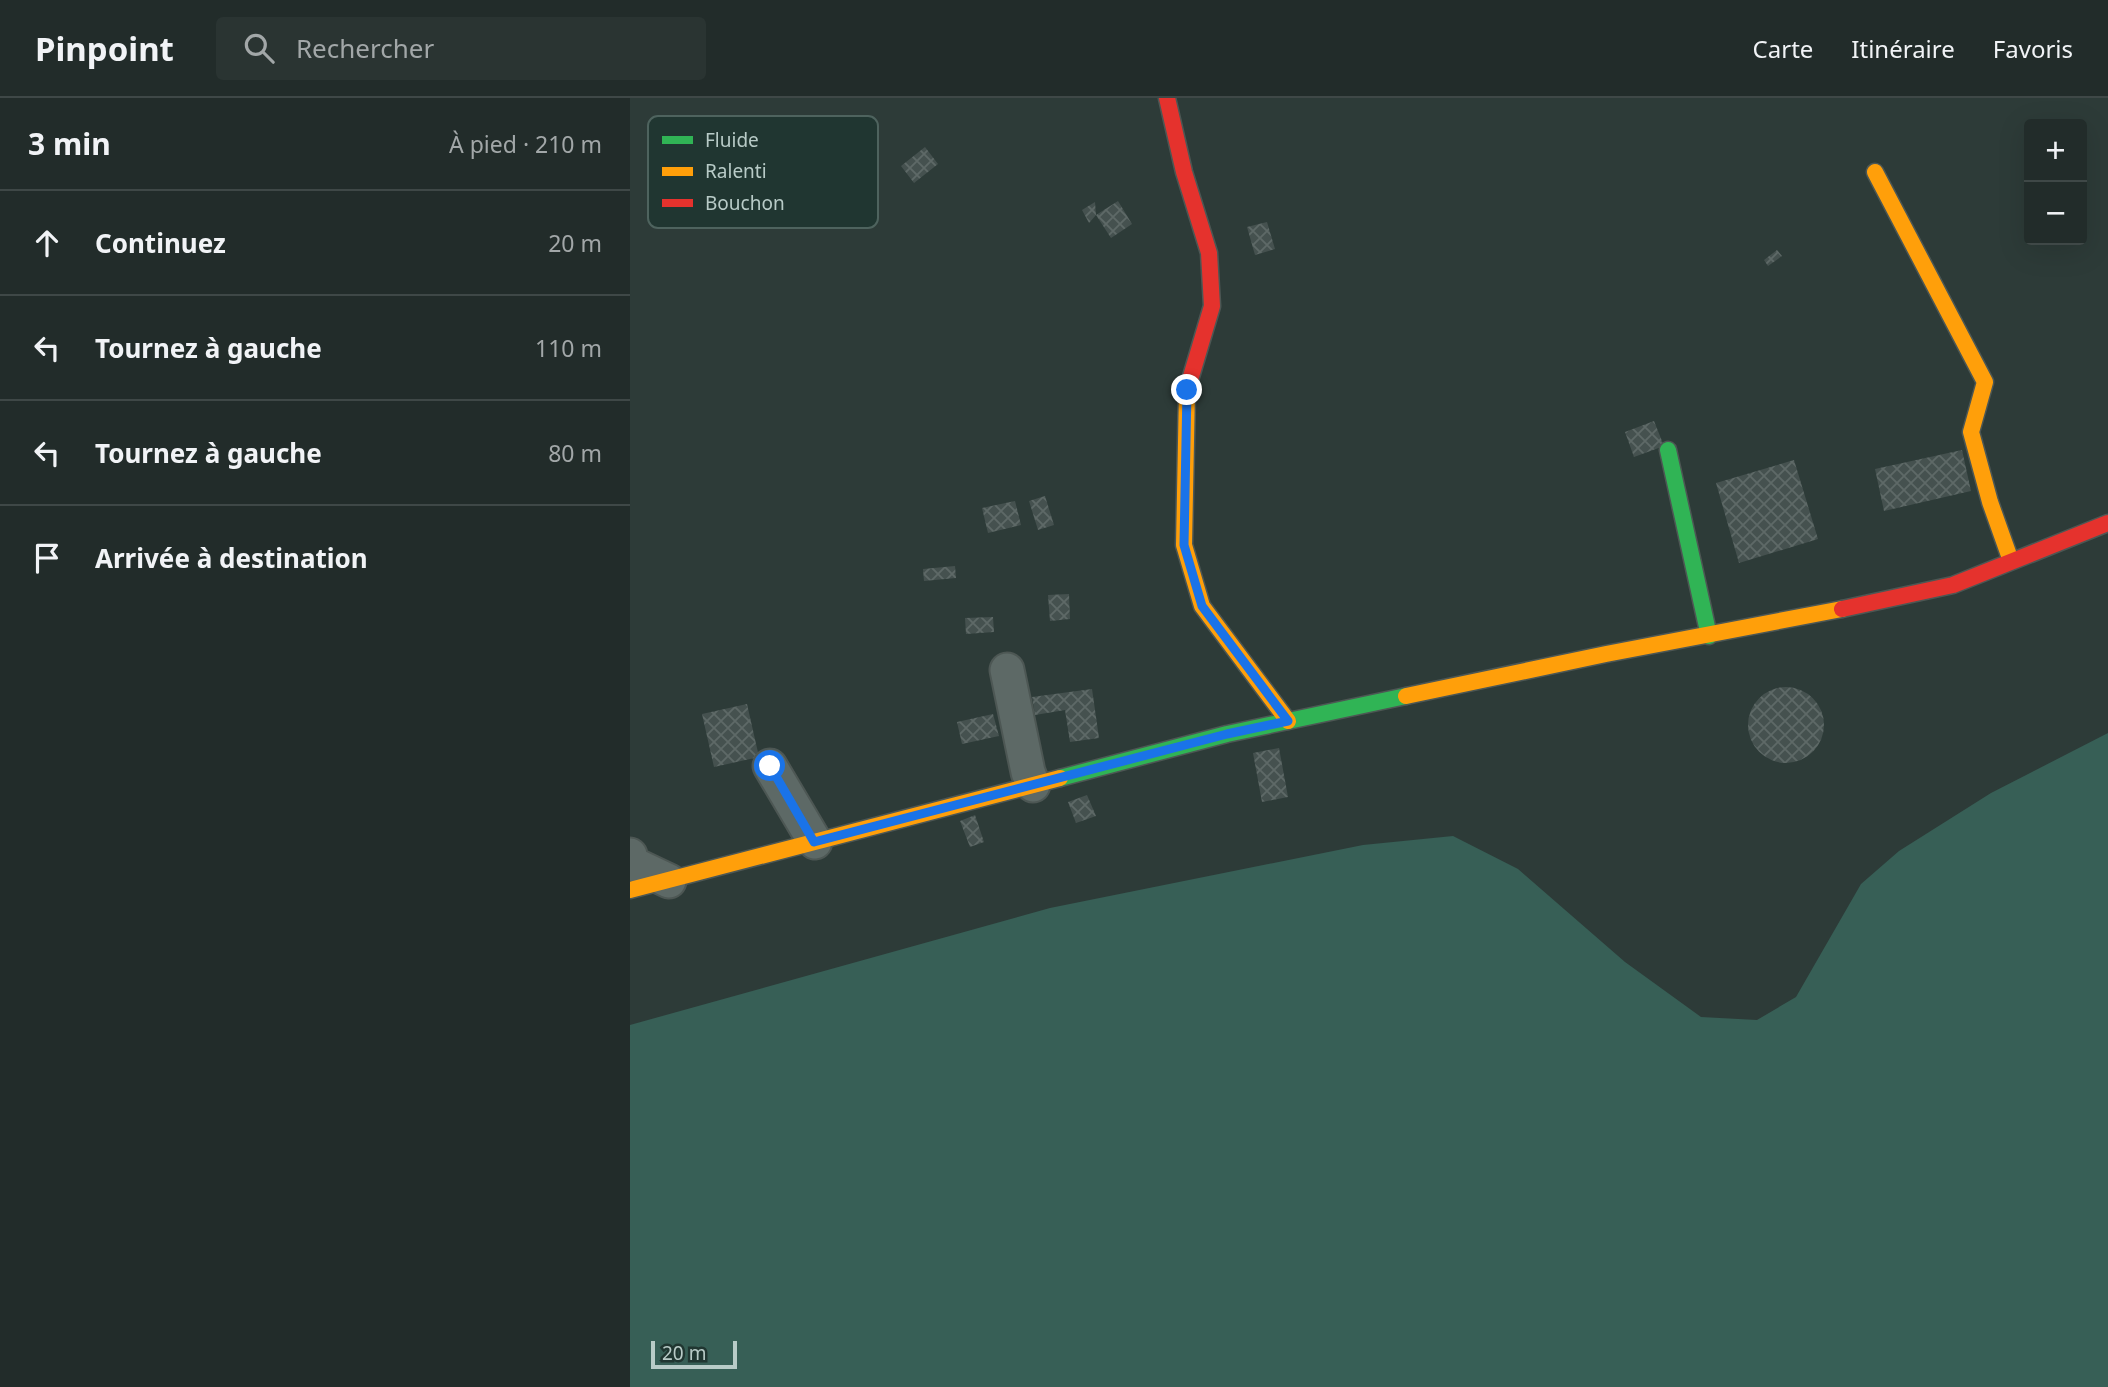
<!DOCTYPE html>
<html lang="fr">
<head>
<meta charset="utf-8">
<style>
  :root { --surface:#222c2a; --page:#2a3432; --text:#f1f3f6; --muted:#a2a7a8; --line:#3f4847 }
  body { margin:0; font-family:"Noto Sans",sans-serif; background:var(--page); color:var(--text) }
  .controls { position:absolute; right:21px; top:21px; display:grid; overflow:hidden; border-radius:7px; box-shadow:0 7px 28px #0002 }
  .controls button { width:63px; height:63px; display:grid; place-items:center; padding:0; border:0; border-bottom:2px solid var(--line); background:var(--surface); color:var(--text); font:35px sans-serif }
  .scale { position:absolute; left:21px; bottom:18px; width:86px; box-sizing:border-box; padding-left:7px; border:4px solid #b8cbc7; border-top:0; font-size:19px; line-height:24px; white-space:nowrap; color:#b8cbc7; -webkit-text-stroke:5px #203631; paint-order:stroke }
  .stop { position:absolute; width:21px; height:21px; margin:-16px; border:5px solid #1a73e8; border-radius:50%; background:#fff }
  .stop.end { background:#1a73e8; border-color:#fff; box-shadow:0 2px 7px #0008 }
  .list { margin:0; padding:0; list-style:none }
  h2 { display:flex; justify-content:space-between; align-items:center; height:91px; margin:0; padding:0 28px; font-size:30px }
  h2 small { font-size:23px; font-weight:400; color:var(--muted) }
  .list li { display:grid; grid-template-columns:46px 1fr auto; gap:21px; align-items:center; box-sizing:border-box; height:105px; padding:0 28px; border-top:2px solid var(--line) }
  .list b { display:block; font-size:26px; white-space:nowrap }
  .list em { font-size:23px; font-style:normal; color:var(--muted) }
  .icon { flex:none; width:38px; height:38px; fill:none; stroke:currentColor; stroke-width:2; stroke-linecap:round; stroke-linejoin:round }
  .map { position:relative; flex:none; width:1478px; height:1289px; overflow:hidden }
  header { display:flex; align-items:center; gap:42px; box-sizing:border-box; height:98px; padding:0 35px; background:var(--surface); border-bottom:2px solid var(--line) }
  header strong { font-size:33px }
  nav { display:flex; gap:38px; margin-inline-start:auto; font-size:24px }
  .search { width:490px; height:63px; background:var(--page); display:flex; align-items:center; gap:18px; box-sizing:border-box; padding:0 24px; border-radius:7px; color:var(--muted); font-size:26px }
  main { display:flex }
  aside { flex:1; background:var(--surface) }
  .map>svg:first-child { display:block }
</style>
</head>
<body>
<header>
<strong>Pinpoint</strong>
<div class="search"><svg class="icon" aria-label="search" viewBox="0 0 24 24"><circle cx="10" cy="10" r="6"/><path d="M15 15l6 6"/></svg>Rechercher</div>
<nav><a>Carte</a><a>Itinéraire</a><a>Favoris</a></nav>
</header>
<main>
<aside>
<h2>3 min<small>À pied · 210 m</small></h2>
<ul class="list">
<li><svg class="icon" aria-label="ahead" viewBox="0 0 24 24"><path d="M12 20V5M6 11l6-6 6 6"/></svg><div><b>Continuez</b></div><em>20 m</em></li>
<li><svg class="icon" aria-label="left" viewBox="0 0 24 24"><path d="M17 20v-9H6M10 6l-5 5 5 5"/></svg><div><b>Tournez à gauche</b></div><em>110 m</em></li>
<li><svg class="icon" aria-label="left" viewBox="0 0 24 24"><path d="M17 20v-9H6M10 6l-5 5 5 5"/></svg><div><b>Tournez à gauche</b></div><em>80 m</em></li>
<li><svg class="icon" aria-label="arrive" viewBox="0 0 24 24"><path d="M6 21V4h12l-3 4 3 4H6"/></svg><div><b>Arrivée à destination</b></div></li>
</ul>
</aside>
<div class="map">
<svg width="1478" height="1289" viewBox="0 0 1478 1289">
  <defs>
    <pattern id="building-cross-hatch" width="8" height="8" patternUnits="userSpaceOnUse" patternTransform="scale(1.75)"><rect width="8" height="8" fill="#45514f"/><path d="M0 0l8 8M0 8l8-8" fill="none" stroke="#5e6967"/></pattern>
  </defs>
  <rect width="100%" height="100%" fill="#2d3b38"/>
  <!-- water -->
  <path fill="#375f56" d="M1478,635V1289H0V927L420,810L733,747L823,738L888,771L995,864L1071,919L1127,922L1166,899L1231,786L1269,753L1361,695Z"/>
  <!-- building -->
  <path fill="url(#building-cross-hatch)" d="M295,49L308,66L284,85L271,68Z
    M488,103L502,126L481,140L466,117L459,125L452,112L465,104L466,117Z
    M637,124L645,151L625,157L617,129Z
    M1147,152L1152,158L1138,168L1134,162Z
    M1024,323L1034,348L1004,359L995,334Z
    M1332,352L1341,393L1254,413L1245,371Z
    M1164,362L1188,441L1109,465L1086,385Z
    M415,398L424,427L408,432L399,403Z
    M385,403L391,427L358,435L352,410Z
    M325,468L326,480L294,483L293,471Z
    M439,496L440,521L420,523L418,497Z
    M363,519L364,534L336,536L335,520Z
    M1118 627a38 38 0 1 1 76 0a38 38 0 1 1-76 0Z
    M462,591L469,640L440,644L435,612L405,617L402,599Z
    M117,606L129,659L84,669L72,616Z
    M363,616L369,638L332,646L327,624Z
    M649,650L658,699L632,704L623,655Z
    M457,697L466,718L446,725L438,704Z
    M345,717L354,744L340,749L330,723Z"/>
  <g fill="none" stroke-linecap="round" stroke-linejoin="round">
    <!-- street casing -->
    <g stroke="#4d5754" stroke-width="37">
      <path id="street" d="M377,572L398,674L403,687
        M140,668L185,744
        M0,757L1,765L39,783"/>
    </g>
    <!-- fast casing -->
    <g stroke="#4d5754" stroke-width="19">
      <path id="fast" d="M1038,352L1079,538
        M430,680L597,636L776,598"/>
    </g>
    <!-- slow casing -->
    <g stroke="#4d5754" stroke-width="19">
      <path id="slow" d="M1245,74L1355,284L1341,334L1360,404L1381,463
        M560,282L557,292L554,447L572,508L658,623
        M776,598L976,556L1212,511
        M0,792L430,680"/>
    </g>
    <!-- jam casing -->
    <g stroke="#4d5754" stroke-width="19">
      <path id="jam" d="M537,0L554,74L579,155L582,208L560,282
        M1212,511L1323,487L1478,425"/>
    </g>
    <!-- street -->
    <use href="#street" stroke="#5d6966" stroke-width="33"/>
    <!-- fast -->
    <use href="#fast" stroke="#30b455" stroke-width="16"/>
    <!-- slow -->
    <use href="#slow" stroke="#ff9f0a" stroke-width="16"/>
    <!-- jam -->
    <use href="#jam" stroke="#e5322d" stroke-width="16"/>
  </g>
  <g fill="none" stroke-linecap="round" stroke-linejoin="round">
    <!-- route -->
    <path stroke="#1a73e8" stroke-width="9" d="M140,668L184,744L597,636L658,623L572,508L554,447L557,292"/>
  </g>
  <!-- legend -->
  <rect x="18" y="18" width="230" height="112" rx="10" fill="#203631" stroke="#4e635e" stroke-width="2"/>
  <rect x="32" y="38" width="31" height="8" fill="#30b455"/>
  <rect x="32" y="69" width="31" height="9" fill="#ff9f0a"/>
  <rect x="32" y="101" width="31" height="8" fill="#e5322d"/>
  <g font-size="19" fill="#b8cbc7">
    <text x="75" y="49">Fluide</text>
    <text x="75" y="80">Ralenti</text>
    <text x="75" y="112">Bouchon</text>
  </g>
</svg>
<div class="controls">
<button>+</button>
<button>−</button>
</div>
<div class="scale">20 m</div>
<div class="stop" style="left:140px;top:668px"></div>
<div class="stop end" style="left:557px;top:292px"></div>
</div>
</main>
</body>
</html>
